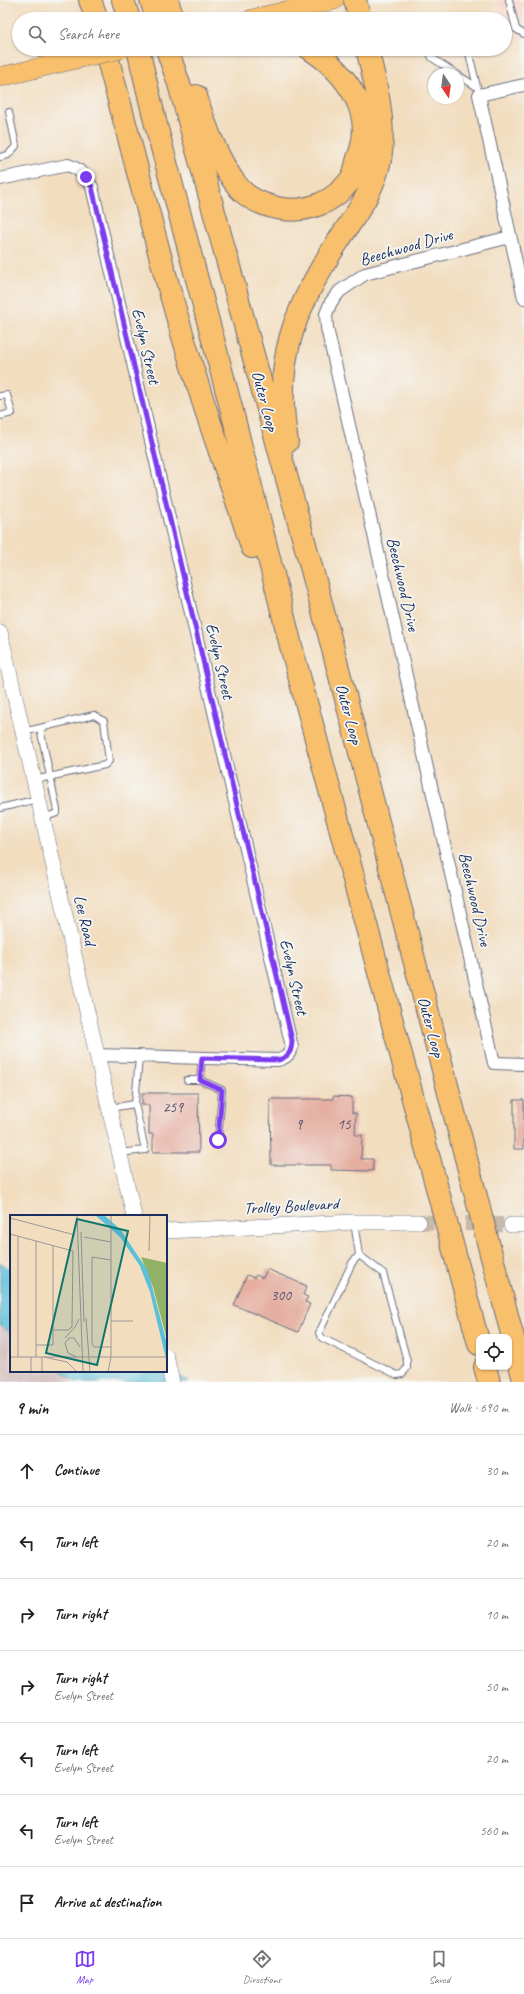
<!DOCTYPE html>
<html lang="en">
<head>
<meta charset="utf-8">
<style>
  :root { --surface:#fff; --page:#f6f6f6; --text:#202124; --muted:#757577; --line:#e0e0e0; --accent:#7c3aed }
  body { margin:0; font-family:Caveat,sans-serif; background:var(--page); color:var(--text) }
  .controls { position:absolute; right:12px; bottom:12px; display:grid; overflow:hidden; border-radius:8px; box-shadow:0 1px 3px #0004 }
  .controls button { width:36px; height:36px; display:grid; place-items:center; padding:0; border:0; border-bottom:1px solid var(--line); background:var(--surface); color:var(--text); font:20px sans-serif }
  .compass { position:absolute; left:428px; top:68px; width:36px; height:36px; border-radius:50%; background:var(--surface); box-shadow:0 1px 3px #0004; rotate:167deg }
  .stop { position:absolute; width:12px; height:12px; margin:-9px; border:3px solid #7c3aed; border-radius:50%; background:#fff }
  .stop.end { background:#7c3aed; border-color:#fff; box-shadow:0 1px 4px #0008 }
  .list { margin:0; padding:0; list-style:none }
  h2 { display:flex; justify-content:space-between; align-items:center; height:52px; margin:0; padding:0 16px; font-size:17px }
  h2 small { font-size:13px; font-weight:400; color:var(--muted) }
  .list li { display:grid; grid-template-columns:26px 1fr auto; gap:12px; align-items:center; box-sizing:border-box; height:72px; padding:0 16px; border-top:1px solid var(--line) }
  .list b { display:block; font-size:15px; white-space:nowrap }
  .list p { margin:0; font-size:13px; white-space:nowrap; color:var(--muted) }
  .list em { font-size:13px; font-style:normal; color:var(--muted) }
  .icon { flex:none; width:22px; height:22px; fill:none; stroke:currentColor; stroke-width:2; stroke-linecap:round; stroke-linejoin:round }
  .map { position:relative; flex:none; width:524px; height:1382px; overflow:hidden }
  .search { position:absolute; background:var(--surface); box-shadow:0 1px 3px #0004; left:12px; right:12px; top:12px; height:44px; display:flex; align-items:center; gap:10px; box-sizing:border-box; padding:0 14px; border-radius:22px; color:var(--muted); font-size:15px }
  .sheet { height:556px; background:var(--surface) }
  nav { display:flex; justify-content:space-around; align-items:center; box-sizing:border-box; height:56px; border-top:1px solid var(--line); background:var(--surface); font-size:11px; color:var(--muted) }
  nav a { display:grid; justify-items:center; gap:2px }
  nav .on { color:var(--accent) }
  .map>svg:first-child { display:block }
</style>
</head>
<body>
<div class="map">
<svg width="524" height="1382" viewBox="0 0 524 1382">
  <rect width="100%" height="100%" fill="#f6f6f2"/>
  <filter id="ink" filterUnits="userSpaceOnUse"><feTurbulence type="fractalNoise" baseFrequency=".025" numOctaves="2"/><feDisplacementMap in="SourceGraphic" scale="8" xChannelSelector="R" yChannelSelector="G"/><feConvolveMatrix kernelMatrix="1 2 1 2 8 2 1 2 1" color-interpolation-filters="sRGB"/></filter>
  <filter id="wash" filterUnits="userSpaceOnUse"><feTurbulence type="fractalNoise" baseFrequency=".012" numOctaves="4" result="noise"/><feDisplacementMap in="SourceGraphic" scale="16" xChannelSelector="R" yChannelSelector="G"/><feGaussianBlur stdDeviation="0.9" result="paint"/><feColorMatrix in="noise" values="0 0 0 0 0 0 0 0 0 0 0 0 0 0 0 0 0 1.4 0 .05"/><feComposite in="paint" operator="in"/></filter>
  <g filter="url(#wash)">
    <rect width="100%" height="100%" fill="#f2ddbf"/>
    <!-- built -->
    <path fill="#f6d2c3" d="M497,0H524V39L506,42L505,19H501Z"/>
    <!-- industrial -->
    <path fill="#d1bfbd" d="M0,1325L11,1333V1371H61L75,1382H0Z"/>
    <!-- water -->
    <path fill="#5ac0d8" stroke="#3a789b" d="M0,1262L11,1270V1333L0,1325Z
      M166,1368L189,1382H75L61,1371H166Z"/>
    <g id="blocks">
      <!-- building -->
      <path fill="#e5aea0" d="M142,1093H198L199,1152H153V1134H149V1105H142Z
        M333,1096L352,1097V1113H356L355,1135H362L361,1159H373V1171L331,1170V1165H271L270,1099H333Z
        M514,1100H524V1149H514Z
        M267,1269L307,1286L303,1295L308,1297L305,1302L310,1304L298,1332L234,1305L247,1275L254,1278L256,1275L263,1278Z"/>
    </g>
  </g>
  <g filter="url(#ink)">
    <use href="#blocks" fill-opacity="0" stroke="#666c80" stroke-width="1"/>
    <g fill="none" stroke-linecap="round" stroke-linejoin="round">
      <!-- tertiary-tunnel -->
      <path stroke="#c7baac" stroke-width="15" stroke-dasharray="15 8" stroke-linecap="butt" d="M419,1222L511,1225"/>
      <!-- service casing -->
      <g stroke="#666c80" stroke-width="8">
        <path id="service" d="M509,0L516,29L524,34
          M428,49L432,58L457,74
          M468,49L479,95
          M458,75L477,87
          M0,157L8,155L16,146L9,112
          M0,396L7,395L12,413L0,416
          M40,728L57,810V813L43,818
          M23,732L94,715L104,721L109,761L105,765L34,780
          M0,808L38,799
          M202,1058L200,1080L222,1090L218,1140
          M187,1080H200
          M109,1108L135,1104L139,1057
          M120,1153L145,1150L135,1104
          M354,1222L359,1255L352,1263L319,1333L322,1338L397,1375L402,1374L407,1368V1361L383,1273L359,1255"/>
      </g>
      <!-- minor casing -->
      <g stroke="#666c80" stroke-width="14">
        <path id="minor" d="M524,85L479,95L524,298
          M0,179L68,165C80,169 86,176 92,187L292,1047C289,1055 286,1058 278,1060L97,1055
          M510,237L365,274L340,291L331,302L326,314L327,328L494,1063L524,1064"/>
      </g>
      <!-- tertiary casing -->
      <g stroke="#666c80" stroke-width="16">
        <path id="tertiary" d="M0,632L134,1216
          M511,1225H524
          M166,1231L354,1222H419
          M166,1356L172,1382"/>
      </g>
      <!-- primary casing -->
      <g stroke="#666c80" stroke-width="20">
        <path id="primary" d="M252,19L334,0
          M0,77L84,57"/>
      </g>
      <!-- motorway casing -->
      <g stroke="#666c80" stroke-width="24">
        <path id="motorway" d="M90,0L97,19
          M123,0L129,19
          M151,0L157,19
          M167,0L173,19
          M355,0L360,19
          M105,49C137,164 164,281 201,395C217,446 236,496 252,547
          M138,49L156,125L232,411L291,646L479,1344
          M167,49L179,84L318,592L524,1380
          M196,96C204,124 221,168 240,189C250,200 264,205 277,208C306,214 334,203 352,178C355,173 356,164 358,158C365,141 366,123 359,105C350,82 331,62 310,49
          M287,442C273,361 294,309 337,243C354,217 374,191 380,160C386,123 376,84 367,49
          M485,1367L489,1382"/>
      </g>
      <!-- service -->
      <use href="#service" stroke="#fff" stroke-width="6"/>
      <!-- minor -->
      <use href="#minor" stroke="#fff" stroke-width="12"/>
      <!-- tertiary -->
      <use href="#tertiary" stroke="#fff" stroke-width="15"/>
      <!-- primary -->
      <use href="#primary" stroke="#f8bf6c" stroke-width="19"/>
      <!-- motorway -->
      <use href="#motorway" stroke="#f8bf6c" stroke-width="22"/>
      <!-- primary-bridge casing -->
      <g stroke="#666c80" stroke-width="20" stroke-linecap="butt">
        <path id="primary-bridge" d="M84,57L121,49"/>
      </g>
      <!-- primary-bridge -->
      <use href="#primary-bridge" stroke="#f8bf6c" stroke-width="19"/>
    </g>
  </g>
  <g fill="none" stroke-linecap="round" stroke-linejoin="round" filter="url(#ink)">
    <!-- route -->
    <path stroke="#7c3aed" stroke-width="5" d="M86,177L92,187L292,1040C292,1051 289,1057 278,1060L202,1058L200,1080L222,1090L218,1140"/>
  </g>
  <g text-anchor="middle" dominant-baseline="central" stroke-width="3.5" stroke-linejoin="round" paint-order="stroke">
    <!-- number labels -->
    <g font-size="15" fill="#4e4f6e">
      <text x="173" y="1107">259</text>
      <text x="299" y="1124">9</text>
      <text x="344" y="1124">15</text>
      <text x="281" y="1295">300</text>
    </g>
    <!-- street labels -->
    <g font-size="17" fill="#1b2f5e" stroke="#f6f6f2">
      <text transform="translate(406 247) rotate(-16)">Beechwood Drive</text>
      <text transform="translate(146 346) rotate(77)">Evelyn Street</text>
      <text transform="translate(265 401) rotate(75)">Outer Loop</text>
      <text transform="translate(403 584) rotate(77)">Beechwood Drive</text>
      <text transform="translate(220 661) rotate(77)">Evelyn Street</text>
      <text transform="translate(349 714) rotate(75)">Outer Loop</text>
      <text transform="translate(475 899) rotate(77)">Beechwood Drive</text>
      <text transform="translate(85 920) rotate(77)">Lee Road</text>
      <text transform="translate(294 977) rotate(77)">Evelyn Street</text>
      <text transform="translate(431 1027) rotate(75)">Outer Loop</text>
      <text transform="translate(291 1206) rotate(-3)">Trolley Boulevard</text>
    </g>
  </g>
  <!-- overview -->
  <g transform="translate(10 1215)">
    <rect width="157" height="157" fill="#f2ddbf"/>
    <path d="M131,42L157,48V125L143,72Z" fill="#91b266"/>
    <path d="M85,0H94L110,14L138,56L157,129V148L140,77L130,51L110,22Z" fill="#5ac0d8"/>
    <path fill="none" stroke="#9c9798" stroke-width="1" d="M67,0L73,157M0,3L65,20M71,17L74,107M0,19L63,36L62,112L58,115H43M74,22L101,27M139,36L140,0M76,103L80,157M101,106H123M55,123L65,112L69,104M26,130H43V31M101,132H84L82,129V42L101,45M0,142H157M8,142V21M26,142V26M34,142L57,147L67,157M67,142L58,138L55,128L59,123H64L70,132M101,142V0M21,157V142M32,157V142M98,157L101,142"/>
    <path fill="#0f766e" fill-opacity="0.15" stroke="#0f766e" stroke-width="2" d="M67,4L118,16L87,150L36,138Z"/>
    <rect width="157" height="157" fill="none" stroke="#1b2f5e" stroke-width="2"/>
  </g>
</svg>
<div class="controls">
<button><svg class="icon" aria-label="locate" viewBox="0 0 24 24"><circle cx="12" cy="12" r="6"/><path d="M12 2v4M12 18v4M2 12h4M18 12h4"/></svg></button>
</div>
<svg class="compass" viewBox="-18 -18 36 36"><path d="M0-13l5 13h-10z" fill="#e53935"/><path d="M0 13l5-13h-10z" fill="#757577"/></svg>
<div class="stop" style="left:218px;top:1140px"></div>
<div class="stop end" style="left:86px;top:177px"></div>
<div class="search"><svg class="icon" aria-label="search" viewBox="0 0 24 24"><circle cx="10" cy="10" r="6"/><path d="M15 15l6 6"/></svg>Search here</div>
</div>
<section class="sheet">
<h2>9 min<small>Walk · 690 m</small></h2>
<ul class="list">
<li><svg class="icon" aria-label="ahead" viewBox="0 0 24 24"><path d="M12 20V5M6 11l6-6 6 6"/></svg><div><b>Continue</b></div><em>30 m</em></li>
<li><svg class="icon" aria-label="left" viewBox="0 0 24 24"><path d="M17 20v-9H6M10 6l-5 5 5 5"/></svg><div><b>Turn left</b></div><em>20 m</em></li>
<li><svg class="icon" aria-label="right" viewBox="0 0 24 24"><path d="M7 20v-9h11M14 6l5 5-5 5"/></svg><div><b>Turn right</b></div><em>10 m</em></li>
<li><svg class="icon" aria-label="right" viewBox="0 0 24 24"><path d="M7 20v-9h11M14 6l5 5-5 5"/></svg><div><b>Turn right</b><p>Evelyn Street</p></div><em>50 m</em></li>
<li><svg class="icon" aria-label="left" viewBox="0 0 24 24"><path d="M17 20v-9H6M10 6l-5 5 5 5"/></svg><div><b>Turn left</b><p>Evelyn Street</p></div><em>20 m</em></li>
<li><svg class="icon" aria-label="left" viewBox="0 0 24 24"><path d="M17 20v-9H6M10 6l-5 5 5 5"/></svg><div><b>Turn left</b><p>Evelyn Street</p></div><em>560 m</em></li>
<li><svg class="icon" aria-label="arrive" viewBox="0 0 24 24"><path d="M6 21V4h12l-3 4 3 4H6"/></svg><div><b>Arrive at destination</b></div></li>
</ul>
</section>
<nav>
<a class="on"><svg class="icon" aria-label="map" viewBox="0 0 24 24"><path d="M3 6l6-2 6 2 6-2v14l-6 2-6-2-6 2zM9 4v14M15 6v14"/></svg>Map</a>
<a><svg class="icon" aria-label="directions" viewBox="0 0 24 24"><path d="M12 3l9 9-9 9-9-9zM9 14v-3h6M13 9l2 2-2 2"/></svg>Directions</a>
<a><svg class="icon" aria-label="saved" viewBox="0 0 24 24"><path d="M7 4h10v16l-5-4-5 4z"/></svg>Saved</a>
</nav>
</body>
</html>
